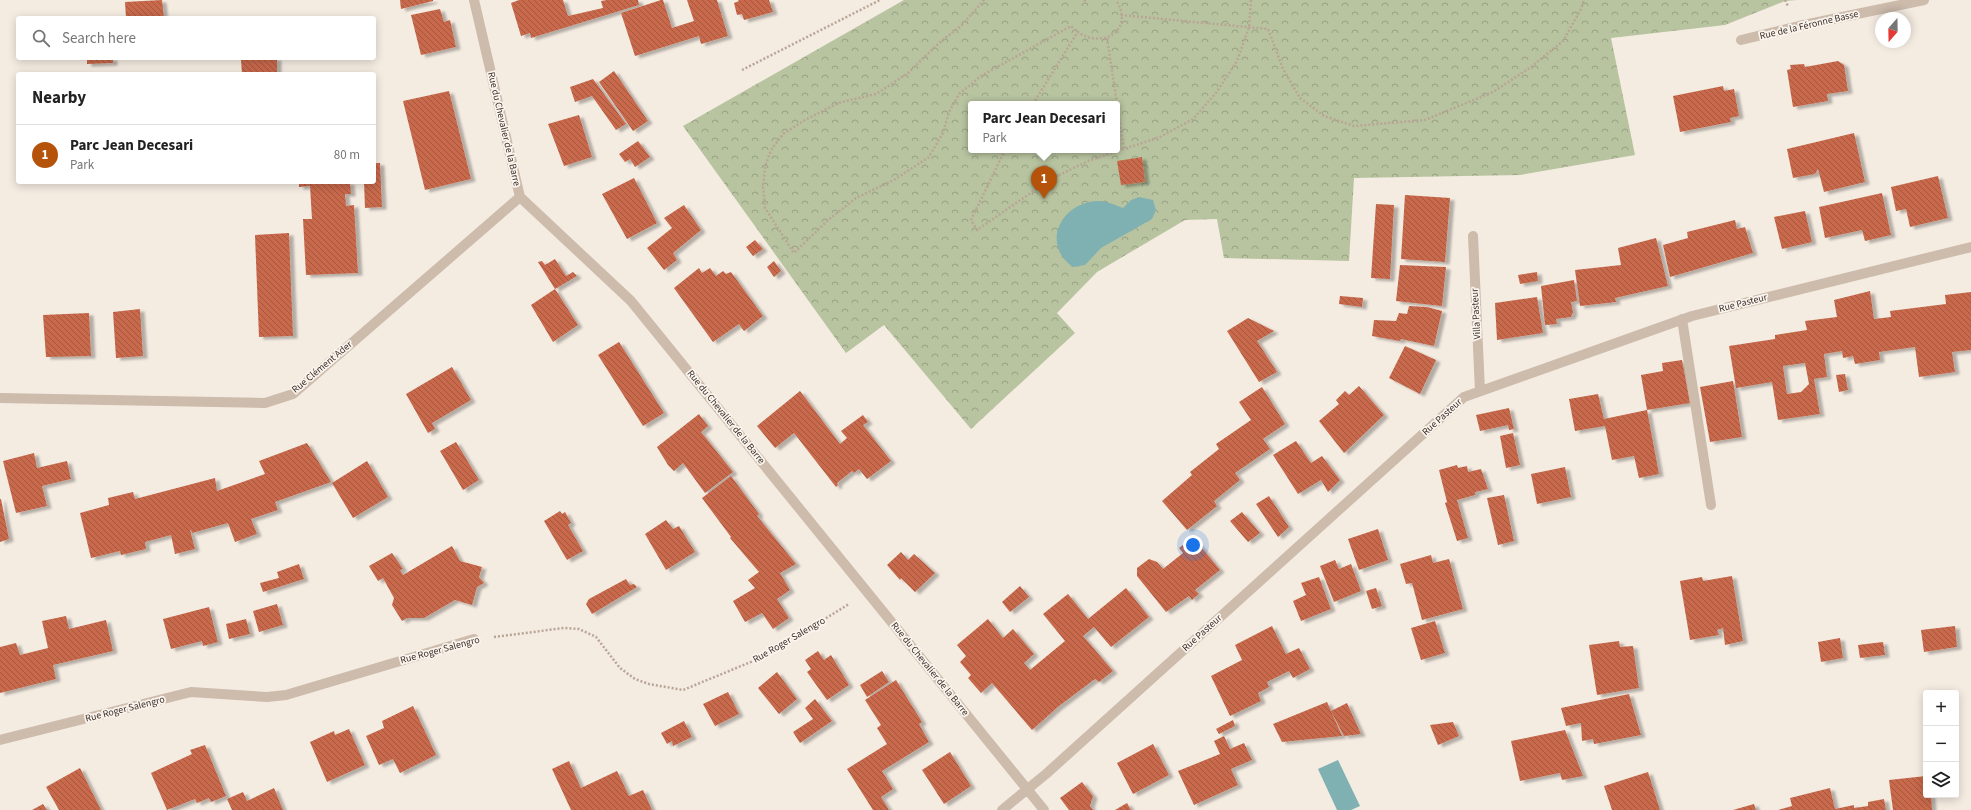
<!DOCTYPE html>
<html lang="en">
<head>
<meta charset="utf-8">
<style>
  :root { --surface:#fff; --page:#f6f6f6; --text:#222; --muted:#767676; --line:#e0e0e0; --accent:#b45309 }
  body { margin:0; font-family:"Source Sans 3",sans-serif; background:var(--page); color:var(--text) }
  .controls { position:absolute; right:12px; bottom:12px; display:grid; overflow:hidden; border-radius:4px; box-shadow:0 2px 10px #0003 }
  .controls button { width:36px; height:36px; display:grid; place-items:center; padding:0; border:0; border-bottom:1px solid var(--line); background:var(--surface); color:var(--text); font:20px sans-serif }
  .compass { position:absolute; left:1875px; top:12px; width:36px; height:36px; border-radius:50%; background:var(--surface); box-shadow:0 2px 10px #0003; rotate:200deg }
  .you { position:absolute; left:1193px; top:545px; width:14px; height:14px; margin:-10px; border:3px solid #fff; border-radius:50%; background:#1a73e8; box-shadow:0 0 0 6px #1a73e833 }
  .badge { display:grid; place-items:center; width:26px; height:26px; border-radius:50%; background:var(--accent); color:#fff; font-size:13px; font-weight:700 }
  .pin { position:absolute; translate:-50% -33px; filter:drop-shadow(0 1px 2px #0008) }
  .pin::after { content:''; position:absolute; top:21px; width:14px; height:12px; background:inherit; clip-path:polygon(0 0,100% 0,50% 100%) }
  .popup { position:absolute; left:968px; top:101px; width:152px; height:52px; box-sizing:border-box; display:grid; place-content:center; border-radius:4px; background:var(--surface); filter:drop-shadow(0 1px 3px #0005); font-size:13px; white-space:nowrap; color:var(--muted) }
  .popup b { font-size:15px; color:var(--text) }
  .popup::after { content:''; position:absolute; left:50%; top:100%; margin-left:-8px; border:8px solid transparent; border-top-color:var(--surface) }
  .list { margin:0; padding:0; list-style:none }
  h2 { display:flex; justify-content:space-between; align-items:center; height:52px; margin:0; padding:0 16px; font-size:17px }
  h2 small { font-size:13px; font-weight:400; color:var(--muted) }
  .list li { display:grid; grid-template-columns:26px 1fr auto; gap:12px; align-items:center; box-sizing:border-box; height:60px; padding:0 16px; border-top:1px solid var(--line) }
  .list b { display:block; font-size:15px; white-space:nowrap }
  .list p { margin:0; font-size:13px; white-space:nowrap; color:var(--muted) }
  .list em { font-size:13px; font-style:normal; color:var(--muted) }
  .icon { flex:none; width:22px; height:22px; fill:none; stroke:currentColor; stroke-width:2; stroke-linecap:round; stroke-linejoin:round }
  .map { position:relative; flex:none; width:1971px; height:810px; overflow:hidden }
  .search { position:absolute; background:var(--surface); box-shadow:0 2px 10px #0003; left:16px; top:16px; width:360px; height:44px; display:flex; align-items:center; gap:10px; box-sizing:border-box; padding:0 14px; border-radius:4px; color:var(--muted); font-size:15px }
  .panel { position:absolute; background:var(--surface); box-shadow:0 2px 10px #0003; left:16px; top:72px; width:360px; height:112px; border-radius:4px }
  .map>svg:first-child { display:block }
</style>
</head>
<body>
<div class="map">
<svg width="1971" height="810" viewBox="0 0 1971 810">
  <defs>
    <pattern id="park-crowns" width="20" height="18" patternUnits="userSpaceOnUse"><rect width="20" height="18" fill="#b8c4a0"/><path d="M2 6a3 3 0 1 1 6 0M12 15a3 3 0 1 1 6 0" fill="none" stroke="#97a083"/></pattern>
    <pattern id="building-back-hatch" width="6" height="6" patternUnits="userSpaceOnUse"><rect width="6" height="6" fill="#c8694b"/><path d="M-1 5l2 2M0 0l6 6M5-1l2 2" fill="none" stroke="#a4573f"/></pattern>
    <filter id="shadow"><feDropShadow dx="4.5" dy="2.5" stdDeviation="1" flood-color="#0004"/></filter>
  </defs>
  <rect width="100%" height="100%" fill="#f4ebe1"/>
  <!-- park -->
  <path fill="url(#park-crowns)" fill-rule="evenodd" d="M904,0H1797L1785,1L1725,25L1611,38L1635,155L1520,175L1354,178L1349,261L1224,258L1217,219L1185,220L1097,272L1057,313L1075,333L971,429L884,325L846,353L683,126ZM971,104H1117V150H971Z"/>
  <!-- water -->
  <path fill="#7fb0b2" d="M1139,197L1153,200L1156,210L1152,219L1101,248L1085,265L1073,267C1039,243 1063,201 1099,201C1107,201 1115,205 1123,208L1131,200Z
    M1338,760L1360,806L1351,810H1337L1318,769Z"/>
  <!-- building -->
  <path fill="url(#building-back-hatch)" fill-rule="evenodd" filter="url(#shadow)" d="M162,0L164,18H126L125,2Z
    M400,0H433V1L401,9Z
    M519,0H563L568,16L603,8L601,1L607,0H638L639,5L531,38L530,33L521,36L511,3Z
    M661,0H663L672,28L694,21L687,0H717L728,36L701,44L699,36L635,56L621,13Z
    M738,0H769L773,12L744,20L742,14L737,15L734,3L739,1Z
    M440,9L444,22L450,20L456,47L421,55L411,15Z
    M87,58H113V63L87,64Z
    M262,58H277V74H242L241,60Z
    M1838,61L1844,65L1848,91L1827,94L1828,101L1793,107L1787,70L1791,69L1790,65L1804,64L1805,67Z
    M614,71L648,121L633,131L599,82Z
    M593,79L626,124L616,130L592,96L575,102L570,87Z
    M1723,86L1724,91L1734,89L1739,116L1730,118L1731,122L1680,132L1673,96Z
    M449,91L471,179L425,190L403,101Z
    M579,115L592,157L564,166L548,124Z
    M1854,133L1865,182L1824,192L1818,169L1815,174L1793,178L1787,149Z
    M638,141L650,157L635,167L630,159L625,162L619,154Z
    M1142,157L1145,182L1121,185L1117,161Z
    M374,163H380L382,207L365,208L364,182H374Z
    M1938,176L1948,218L1910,227L1906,209L1896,211L1891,187Z
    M634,178L657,223L627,239L602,194Z
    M299,182H350L351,194H345L346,206L354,205L358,273L306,275L303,219H312L310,186L299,187Z
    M1882,193L1891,235L1865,241L1862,230L1825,238L1819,207Z
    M1405,195L1450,198L1445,262L1401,259Z
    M1376,204L1394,205L1390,279L1371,278Z
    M684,205L701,230L673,253L677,260L664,270L647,248L672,228L664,218Z
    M1805,211L1812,242L1782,249L1774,217Z
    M1735,220L1737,229L1745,227L1753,253L1670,277L1663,245L1688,238L1687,232Z
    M289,233L293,336L259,337L255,235Z
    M1656,238L1668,286L1615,298L1616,302L1580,306L1575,270L1621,265L1618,248Z
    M755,240L763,249L753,256L746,247Z
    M555,259L566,276L573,272L577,276L555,289L538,262L542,261L545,265Z
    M774,261L781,271L774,277L767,267Z
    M1400,265L1446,267L1442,306L1396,301Z
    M699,268L702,273L710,268L716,276L723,271L726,274L731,272L763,316L744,331L739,324L713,342L674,288Z
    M1537,272L1538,281L1520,284L1518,275Z
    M1574,280L1577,301L1571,302L1573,312L1571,317L1556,319L1557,324L1545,325L1541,286Z
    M555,289L578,325L553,342L531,305Z
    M1870,291L1874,319L1891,317L1890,311L1946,304L1945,295L1971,292V350L1952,352L1955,372L1919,377L1915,347L1879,352L1880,360L1855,364L1853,356L1843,358L1842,351L1824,354L1827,377L1814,379L1820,414L1778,420L1772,382L1736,388L1729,346L1775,339V335L1807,330L1805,321L1837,317L1834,300ZM1805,363L1809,384L1801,392L1787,394L1783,366Z
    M1340,296L1363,298L1362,307L1339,304Z
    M1537,297L1543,333L1497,340L1495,303Z
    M1409,306L1427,307L1442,311L1434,346L1401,339L1400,341L1372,336L1374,320L1396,321L1399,313L1407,314Z
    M140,309L143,356L116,358L113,312Z
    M89,313L91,356L46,357L43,315Z
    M1248,318L1274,331L1257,341L1277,372L1259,382L1227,331Z
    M619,342L664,413L643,426L598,355Z
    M1405,346L1436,360L1420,394L1389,378Z
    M1682,360L1690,403L1647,410L1641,375L1663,371L1662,363Z
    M452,367L471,400L432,423L435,429L428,433L406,394Z
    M1845,374L1848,390L1839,392L1836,375Z
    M1733,381L1742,437L1710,442L1700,387Z
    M1359,386L1384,415L1344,453L1319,421L1339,404L1336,400L1345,391L1349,395Z
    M1262,387L1285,424L1263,439L1270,449L1235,473L1240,480L1214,501L1217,506L1187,530L1162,501L1192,475L1190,472L1219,449L1216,444L1251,420L1239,402Z
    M800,391L840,444L847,438L841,431L863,415L868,422L863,425L891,461L867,479L859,469L854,473L852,471L837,483L838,485L836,487L794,433L775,448L757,426Z
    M1598,394L1604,419L1647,410L1659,474L1639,478L1634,456L1612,460L1605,426L1575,431L1569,399Z
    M1509,408L1514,429L1509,430L1508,425L1480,431L1476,415Z
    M699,414L708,426L701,432L733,472L705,493L683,463L674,471L668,465L657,447Z
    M1513,433L1520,465L1506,468L1500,436Z
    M1296,441L1311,463L1322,456L1340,480L1328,492L1321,480L1298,494L1273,455Z
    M456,442L479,480L463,490L440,451Z
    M307,443L331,482L275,502L278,510L251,519L257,534L235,542L228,523L192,533L191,530H190L195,549L175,554L171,535L145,542L146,549L121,555L120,551L91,558L80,513L109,505L108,498L133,492L135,499L215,478L217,491L265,474L259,461Z
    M34,453L37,468L67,461L71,479L42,486L47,506L16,513L3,461Z
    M367,461L388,497L353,518L332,483Z
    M1457,465L1458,468L1467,466L1468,472L1481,469L1488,489L1475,492V495L1457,500L1468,538L1457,541L1445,503L1447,502L1439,470Z
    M1565,467L1571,497L1537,504L1531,474Z
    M731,476L759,514L757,516L796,564L780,573L790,590L777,599L789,618L773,629L762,613L745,622L733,601L755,588L748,580L759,572L730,538L731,537L702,498Z
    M1504,495L1514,541L1498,545L1487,498Z
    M1269,496L1289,527L1278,537L1256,504Z
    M1,499L9,539L0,542V499Z
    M560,511L562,514L565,512L571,523L568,525L583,551L567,560L544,521Z
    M1242,512L1260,533L1248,542L1230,521Z
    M666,520L673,529L679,526L695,552L666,570L645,534Z
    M1378,529L1388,560L1359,570L1348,539Z
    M1193,537L1220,570L1195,590L1199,594L1195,597L1192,600L1189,596L1166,612L1137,576V568L1149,559L1157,562L1163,569L1183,553L1179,548Z
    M452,546L460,561L482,567L479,577L484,583L477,587L472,605L455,600L424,618H407L402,621L392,605L394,598L383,578L378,581L369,566L392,553L403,569L400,570L403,575Z
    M901,552L908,560L914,554L935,573L915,592L901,578L900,580L887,565Z
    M1431,555L1433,563L1449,559L1463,609L1422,620L1412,583L1406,584L1400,564Z
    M1335,560L1339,569L1351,564L1361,591L1334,602L1320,566Z
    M299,564L304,579L263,592L260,583L279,578L277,572Z
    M1732,576L1743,641L1725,645L1723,628L1717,630L1719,635L1690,640L1680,581L1702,577L1703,581Z
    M1319,577L1331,609L1301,621L1293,601L1306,595L1301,583Z
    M626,579L630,585L634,584L637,587L592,614L586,604L589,599Z
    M1020,586L1029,597L1010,612L1002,602Z
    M1126,588L1149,617L1111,647L1094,627L1083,636L1113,671L1099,682L1095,679L1059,706L1032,730L992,683L981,693L968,678L971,675L960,662L966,656L957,645L988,619L1003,638L1013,629L1034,654L1024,663L1030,670L1065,641L1043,614L1068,594L1088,619Z
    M1376,588L1382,606L1372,609L1366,591Z
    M277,604L283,625L259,632L253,611Z
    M209,607L218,642L203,646L202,641L171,649L163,619Z
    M66,616L69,629L106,620L113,651L53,665L56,679L0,693V647L16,643L20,655L48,648L42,621Z
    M246,619L250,634L229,639L226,624Z
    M1435,621L1445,653L1421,660L1411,628Z
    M1272,626L1286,654L1299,648L1310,669L1293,678L1289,671L1267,682L1269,687L1258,693L1261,701L1230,716L1211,676L1242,660L1235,645Z
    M1955,626L1957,647L1924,652L1921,630Z
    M1840,638L1843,658L1821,662L1818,642Z
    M1619,641L1620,647L1633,646L1639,688L1597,695L1589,645Z
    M1883,642L1885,655L1860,658L1858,645Z
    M818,651L824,660L831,655L849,685L827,700L807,672L811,669L805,660Z
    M882,671L889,682L867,697L860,685Z
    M777,672L797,699L779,714L758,688Z
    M896,680L922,722L919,724L929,742L882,771L893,789L881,797L889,810H873L847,769L887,744L877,728L881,725L865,700Z
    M728,692L739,714L715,726L703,704Z
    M1629,694L1641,735L1594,744L1593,739L1582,741L1581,723L1566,726L1561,708Z
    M815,699L832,721L800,743L793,732L813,719L805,708Z
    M1327,702L1342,736L1282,742L1273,724Z
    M1347,703L1361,734L1344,736L1331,711Z
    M413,706L436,755L400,773L393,759L379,765L366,736L384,728L382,721Z
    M1233,720L1235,726L1219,734L1216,729Z
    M684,721L692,737L673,746L672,741L667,744L661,733Z
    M1453,722L1459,736L1438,745L1430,725Z
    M349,729L365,765L327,782L310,742L334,731L335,735Z
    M1565,730L1583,776L1562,780L1560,773L1520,781L1511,741Z
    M1224,736L1230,749L1244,743L1252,760L1231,769L1238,785L1194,805L1178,771L1220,754L1214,741Z
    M1153,744L1169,775L1133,794L1117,763Z
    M205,745L226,796L211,802L209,798L197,803L195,799L167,810L151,773L192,754L190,750Z
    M950,752L971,786L944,804L922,770Z
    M569,761L581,788L617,771L629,796L643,790L652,810H571L552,769Z
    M80,768L101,810H59L46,787Z
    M1648,772L1660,810H1612L1604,786Z
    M1926,776V795H1931L1932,810H1893L1889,780Z
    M1082,782L1093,796L1090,806L1093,810H1069L1060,798Z
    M274,788L283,810H232L227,799L243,792L247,801Z
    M1830,788L1835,809L1854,805V808L1868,806V802L1884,799L1886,810H1778L1792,806L1790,798Z
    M1127,803L1131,810H1115Z
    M43,804L47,810H32Z
    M1754,804L1756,810H1733Z"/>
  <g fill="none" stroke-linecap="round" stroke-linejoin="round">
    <!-- path -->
    <path stroke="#b9a596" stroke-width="2.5" stroke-dasharray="2 2" stroke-linecap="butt" d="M984,0L962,25L939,43L907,74L876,94L838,103L805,120L783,134L771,150L765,167L763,187L765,208L794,253L827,221L856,198L894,180L929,157L943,133L949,112L959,94L981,76L1071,26C1096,53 1137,33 1116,0
      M1084,0L1087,2
      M1785,0L1788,6
      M1121,15L1268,29L1283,69L1300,98L1324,116L1354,126L1425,120L1493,92L1531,67L1563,41L1581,9L1584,0
      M1107,38L1117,104
      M742,70L880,0
      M1033,104L1077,33
      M1117,107L1124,149
      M1005,150L971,220L977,230L1051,179L1088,161L1160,137L1193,119L1216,93L1237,61L1249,27L1251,0
      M494,637L564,628L579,629L596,637L620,668L635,679L649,684L683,690L763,657L849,604"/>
    <!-- minor -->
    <path stroke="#cdbbac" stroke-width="10" d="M474,0L520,197L631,301L1044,810
      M1741,40L1799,26L1924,0
      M1473,236L1480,391
      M1682,319L1711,505
      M0,398L265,403L293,394L520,197
      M0,740L191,692L267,697L286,695L474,639
      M1002,810L1046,774L1464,397L1692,316L1971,247"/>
  </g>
  <g text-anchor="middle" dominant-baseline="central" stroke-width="3.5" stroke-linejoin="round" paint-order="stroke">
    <!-- street labels -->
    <g font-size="10" fill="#3b302b" stroke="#fbf5ee">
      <text transform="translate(1809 25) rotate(-13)">Rue de la Féronne Basse</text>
      <text transform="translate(504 129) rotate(77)">Rue du Chevalier de la Barre</text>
      <text transform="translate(1743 303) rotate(-14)">Rue Pasteur</text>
      <text transform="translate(1476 314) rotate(-93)">Villa Pasteur</text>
      <text transform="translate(322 367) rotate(-40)">Rue Clément Ader</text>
      <text transform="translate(726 417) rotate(51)">Rue du Chevalier de la Barre</text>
      <text transform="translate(1442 417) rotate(-42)">Rue Pasteur</text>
      <text transform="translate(1202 633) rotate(-42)">Rue Pasteur</text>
      <text transform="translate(789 640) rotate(-30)">Rue Roger Salengro</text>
      <text transform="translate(440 650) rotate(-15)">Rue Roger Salengro</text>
      <text transform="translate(930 669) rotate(51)">Rue du Chevalier de la Barre</text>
      <text transform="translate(125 709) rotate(-14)">Rue Roger Salengro</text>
    </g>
  </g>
</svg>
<div class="controls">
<button>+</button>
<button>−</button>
<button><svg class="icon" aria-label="layers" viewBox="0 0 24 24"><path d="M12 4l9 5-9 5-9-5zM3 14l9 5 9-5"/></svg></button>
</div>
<svg class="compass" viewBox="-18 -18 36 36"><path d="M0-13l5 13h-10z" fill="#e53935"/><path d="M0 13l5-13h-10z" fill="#767676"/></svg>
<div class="you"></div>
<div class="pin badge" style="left:1044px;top:199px">1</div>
<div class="popup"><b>Parc Jean Decesari</b>Park</div>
<div class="search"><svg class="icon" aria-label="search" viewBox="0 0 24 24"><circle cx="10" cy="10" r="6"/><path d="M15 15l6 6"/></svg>Search here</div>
<section class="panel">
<h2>Nearby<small></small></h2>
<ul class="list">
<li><span class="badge">1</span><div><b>Parc Jean Decesari</b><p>Park</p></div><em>80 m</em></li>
</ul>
</section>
</div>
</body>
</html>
